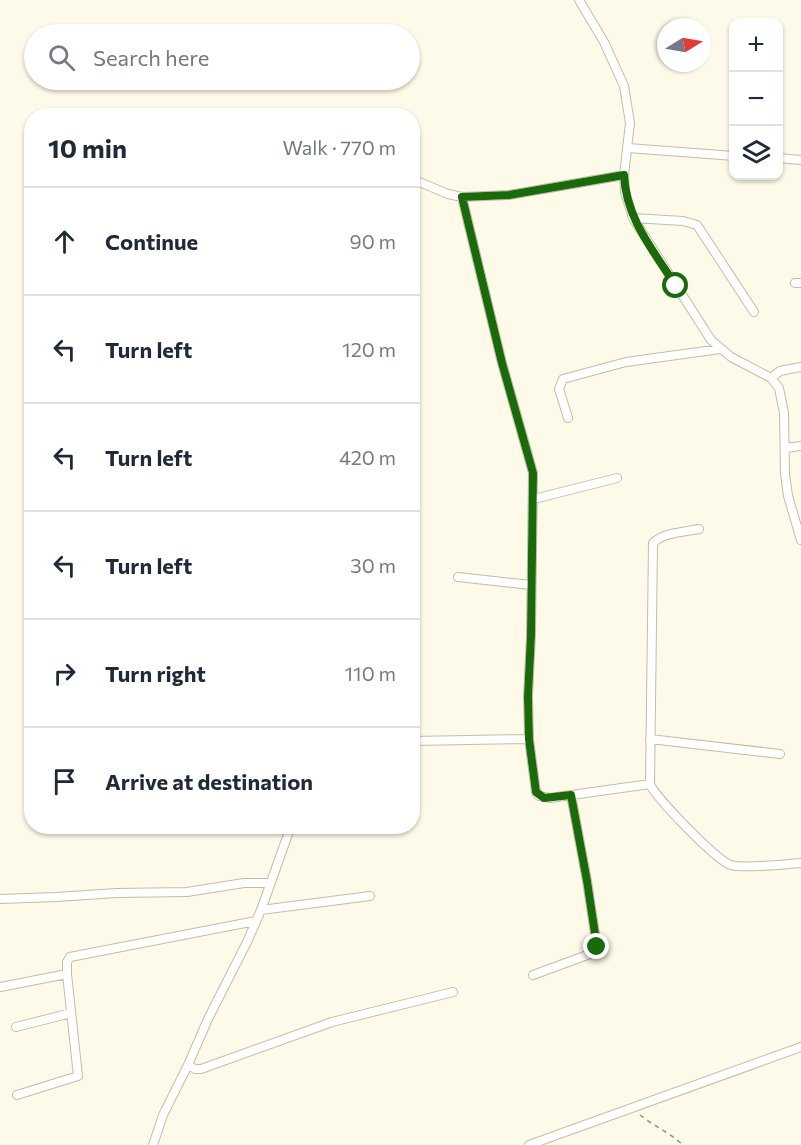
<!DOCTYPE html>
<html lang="en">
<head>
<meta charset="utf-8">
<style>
  :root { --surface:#fff; --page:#f6f6f7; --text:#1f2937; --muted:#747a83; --line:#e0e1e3 }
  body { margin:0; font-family:Commissioner,sans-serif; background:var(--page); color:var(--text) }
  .controls { position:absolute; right:18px; top:18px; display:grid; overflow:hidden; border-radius:12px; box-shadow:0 2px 4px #0004 }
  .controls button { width:54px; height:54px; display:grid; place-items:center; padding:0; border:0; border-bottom:2px solid var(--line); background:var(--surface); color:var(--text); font:30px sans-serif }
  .compass { position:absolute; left:657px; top:18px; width:54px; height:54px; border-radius:50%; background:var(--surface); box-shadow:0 2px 4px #0004; rotate:79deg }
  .stop { position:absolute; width:18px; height:18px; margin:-14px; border:4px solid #1a690b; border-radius:50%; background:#fff }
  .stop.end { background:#1a690b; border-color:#fff; box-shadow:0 2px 6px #0008 }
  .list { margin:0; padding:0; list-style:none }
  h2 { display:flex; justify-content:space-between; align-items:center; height:78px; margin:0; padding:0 24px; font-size:26px }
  h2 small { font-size:20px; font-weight:400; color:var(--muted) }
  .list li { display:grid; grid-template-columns:39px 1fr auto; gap:18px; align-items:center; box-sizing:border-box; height:108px; padding:0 24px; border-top:2px solid var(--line) }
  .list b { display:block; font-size:22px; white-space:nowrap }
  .list em { font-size:20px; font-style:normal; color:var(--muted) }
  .icon { flex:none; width:33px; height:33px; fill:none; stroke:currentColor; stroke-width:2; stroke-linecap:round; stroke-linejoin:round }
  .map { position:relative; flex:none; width:801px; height:1145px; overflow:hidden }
  .search { position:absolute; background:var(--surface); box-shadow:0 2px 4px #0004; left:24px; top:24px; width:396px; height:66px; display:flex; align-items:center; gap:15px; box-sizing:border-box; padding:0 21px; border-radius:33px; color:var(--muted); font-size:22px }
  .panel { position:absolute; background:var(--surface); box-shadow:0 2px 4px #0004; left:24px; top:108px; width:396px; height:726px; border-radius:24px }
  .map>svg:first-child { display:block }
</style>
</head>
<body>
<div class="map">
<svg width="801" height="1145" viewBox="0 0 801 1145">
  <rect width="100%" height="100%" fill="#fefae9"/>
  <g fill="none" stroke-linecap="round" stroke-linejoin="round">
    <!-- street casing -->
    <g stroke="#c5bda2" stroke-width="10">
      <path id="street" d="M579,0L604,42L624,86L630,123L624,175L625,192L633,218L711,340L731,357L771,378L779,388L784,413L785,474L788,496L801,540
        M628,148L734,156
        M778,158L801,160
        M412,179L448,194L462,197L509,195L624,175
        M462,197L502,363L533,473L531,635L528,696L529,739L536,792L539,796L550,798L650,784
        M633,218L683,221L697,225L754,312
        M795,283H801
        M771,378L780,371L801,367
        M568,418L559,389L563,379L626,362L720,349
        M785,448L801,446
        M534,499L617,478
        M699,529C685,532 664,532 653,543L650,784C655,797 717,861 731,865C743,869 786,864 801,863
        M458,577L531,585
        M650,739L780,754
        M412,741L529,739
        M0,899L56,897L117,893L187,892L244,883H270
        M261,910L370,896
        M533,975L590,954L597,947L587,881L571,795
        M0,987L67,974
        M16,1027L71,1013
        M188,1065L195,1069H201L332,1022L453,992
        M17,1095L78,1076L67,974V962L70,957L256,921
        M153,1145L163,1115L188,1065L208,1019L248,940L261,910L291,826
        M529,1145L801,1047"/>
    </g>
    <!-- path -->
    <path stroke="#918e81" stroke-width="1.5" stroke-dasharray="4.5 4.5" stroke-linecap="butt" d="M640,1115C654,1126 670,1133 683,1145"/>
    <!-- street -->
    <use href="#street" stroke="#fff" stroke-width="8"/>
  </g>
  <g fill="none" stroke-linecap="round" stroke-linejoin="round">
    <!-- route -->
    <path stroke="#1a690b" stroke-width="8" d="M597,947L587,881L571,795L544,798L536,792L529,739L528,696L531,635L533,473L502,363L462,197L509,195L624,175C626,219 653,250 676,286"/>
  </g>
</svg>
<div class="controls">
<button>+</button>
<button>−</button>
<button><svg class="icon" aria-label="layers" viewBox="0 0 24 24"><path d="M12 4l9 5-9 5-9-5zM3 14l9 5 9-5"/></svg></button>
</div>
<svg class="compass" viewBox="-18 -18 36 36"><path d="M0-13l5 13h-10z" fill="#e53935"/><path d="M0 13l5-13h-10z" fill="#747a83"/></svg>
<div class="stop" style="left:676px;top:286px"></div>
<div class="stop end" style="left:597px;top:947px"></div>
<div class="search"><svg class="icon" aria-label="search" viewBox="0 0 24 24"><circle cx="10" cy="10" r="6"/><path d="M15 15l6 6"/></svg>Search here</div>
<section class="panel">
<h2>10 min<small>Walk · 770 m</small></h2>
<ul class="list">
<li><svg class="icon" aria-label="ahead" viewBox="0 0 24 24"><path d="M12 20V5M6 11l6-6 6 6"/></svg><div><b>Continue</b></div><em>90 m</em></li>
<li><svg class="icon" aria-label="left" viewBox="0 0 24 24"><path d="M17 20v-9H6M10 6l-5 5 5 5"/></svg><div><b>Turn left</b></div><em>120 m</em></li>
<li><svg class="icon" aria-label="left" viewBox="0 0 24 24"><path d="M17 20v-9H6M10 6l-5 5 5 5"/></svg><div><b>Turn left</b></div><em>420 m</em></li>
<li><svg class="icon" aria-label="left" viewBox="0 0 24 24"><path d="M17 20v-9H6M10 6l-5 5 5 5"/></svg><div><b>Turn left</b></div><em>30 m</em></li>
<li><svg class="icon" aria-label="right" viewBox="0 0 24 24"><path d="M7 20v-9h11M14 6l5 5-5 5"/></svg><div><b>Turn right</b></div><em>110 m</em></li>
<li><svg class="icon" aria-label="arrive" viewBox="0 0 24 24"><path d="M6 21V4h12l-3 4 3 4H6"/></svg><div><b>Arrive at destination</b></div></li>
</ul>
</section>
</div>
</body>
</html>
